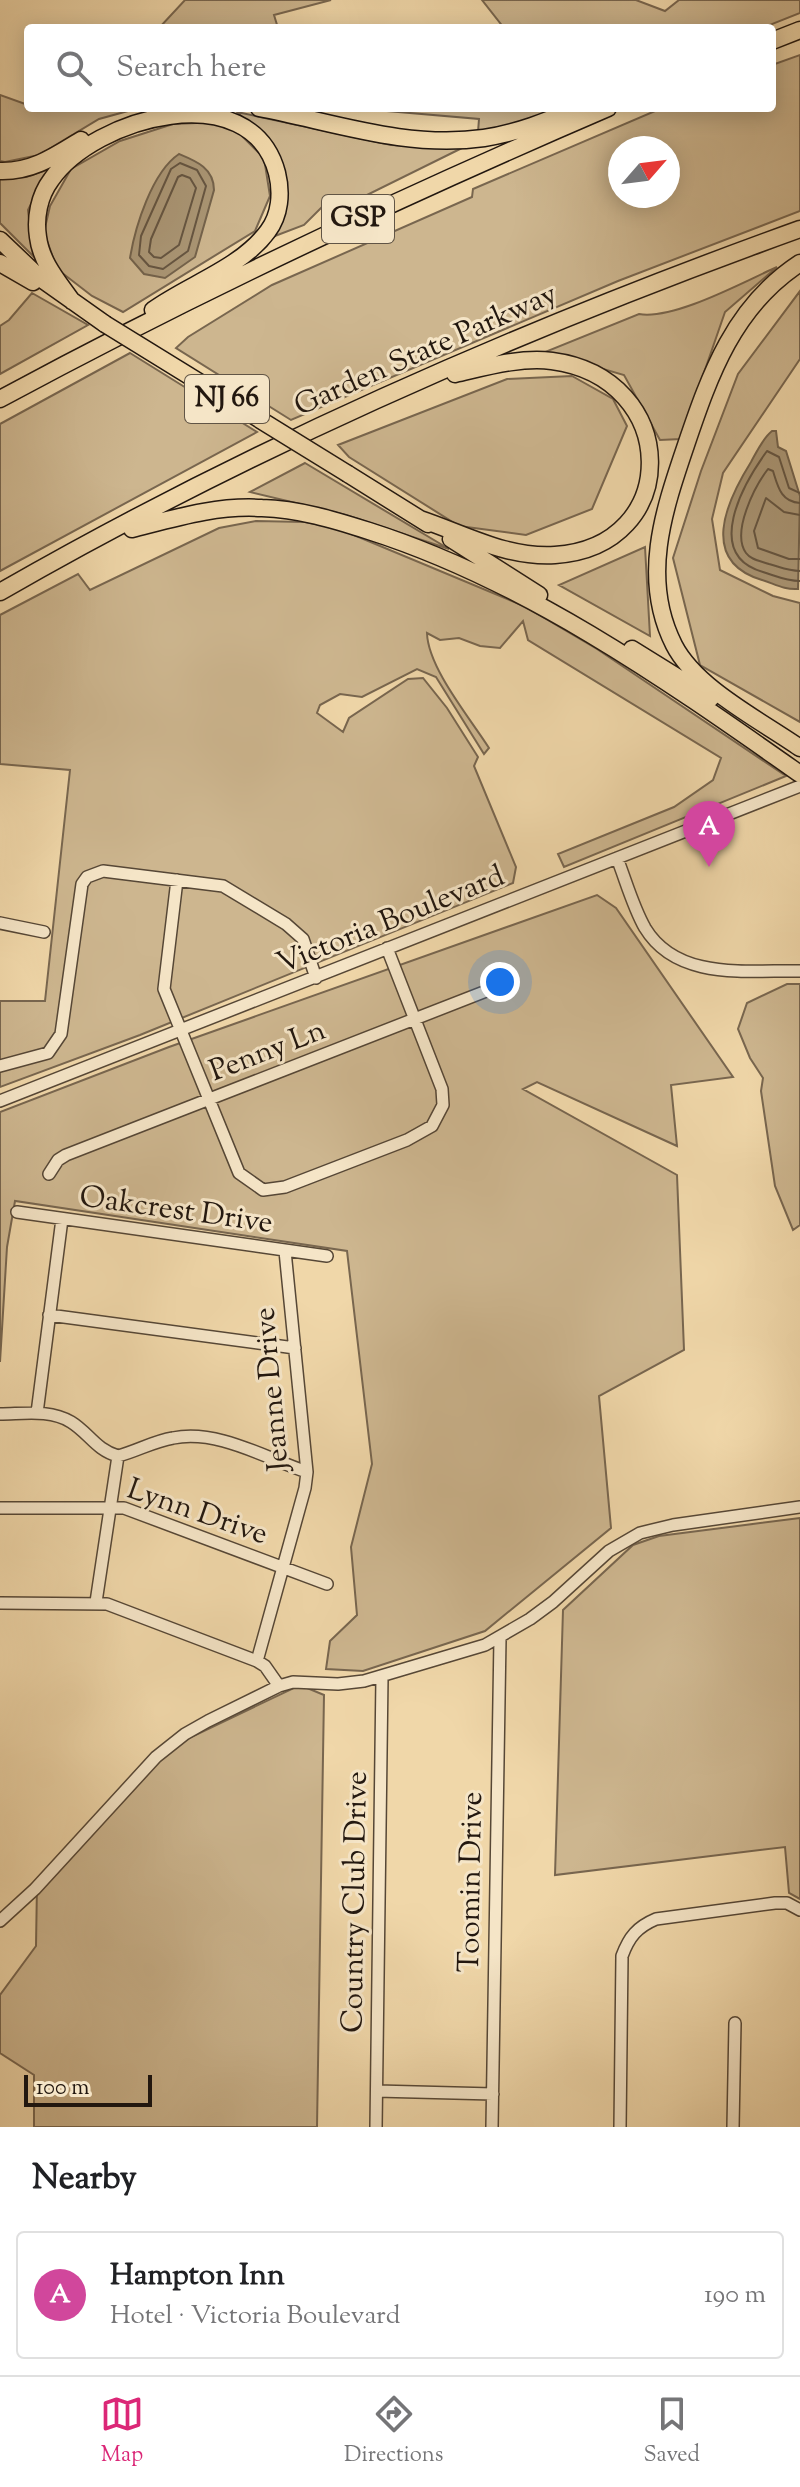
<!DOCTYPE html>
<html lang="en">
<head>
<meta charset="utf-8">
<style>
  :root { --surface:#fff; --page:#f2f2f2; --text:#202124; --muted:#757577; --line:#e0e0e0; --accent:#db2777 }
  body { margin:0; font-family:"Sorts Mill Goudy",serif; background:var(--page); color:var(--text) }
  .compass { position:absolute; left:608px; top:136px; width:72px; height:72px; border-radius:50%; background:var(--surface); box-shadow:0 4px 20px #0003; rotate:62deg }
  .scale { position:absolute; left:24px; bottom:20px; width:128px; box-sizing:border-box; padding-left:8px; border:4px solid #22170f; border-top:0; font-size:22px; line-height:28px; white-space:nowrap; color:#22170f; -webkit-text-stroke:6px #f5e5c7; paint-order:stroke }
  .you { position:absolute; left:500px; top:982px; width:28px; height:28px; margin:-20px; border:6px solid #fff; border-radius:50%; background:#1a73e8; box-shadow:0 0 0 12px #1a73e833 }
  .badge { display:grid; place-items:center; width:52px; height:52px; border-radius:50%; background:var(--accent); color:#fff; font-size:26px; font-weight:700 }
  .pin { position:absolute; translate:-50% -66px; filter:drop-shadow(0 2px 4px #0008) }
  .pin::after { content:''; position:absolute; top:42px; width:28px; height:24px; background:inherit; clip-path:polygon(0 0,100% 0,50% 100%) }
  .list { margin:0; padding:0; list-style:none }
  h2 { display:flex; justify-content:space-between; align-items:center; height:104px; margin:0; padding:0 32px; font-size:34px }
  h2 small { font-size:26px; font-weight:400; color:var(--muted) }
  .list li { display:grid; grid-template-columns:52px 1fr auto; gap:24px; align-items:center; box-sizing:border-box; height:128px; margin:0 16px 16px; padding:0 16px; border:2px solid var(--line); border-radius:8px }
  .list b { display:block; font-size:30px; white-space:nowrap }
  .list p { margin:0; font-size:26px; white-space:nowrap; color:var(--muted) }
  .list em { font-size:26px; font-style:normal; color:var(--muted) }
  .icon { flex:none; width:44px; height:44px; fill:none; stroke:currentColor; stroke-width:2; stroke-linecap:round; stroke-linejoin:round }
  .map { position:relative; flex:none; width:800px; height:2127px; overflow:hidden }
  .search { position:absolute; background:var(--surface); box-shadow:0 4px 20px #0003; left:24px; right:24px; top:24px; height:88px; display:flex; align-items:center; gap:20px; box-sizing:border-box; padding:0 28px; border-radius:8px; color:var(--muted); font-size:30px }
  .sheet { height:248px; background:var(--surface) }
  nav { display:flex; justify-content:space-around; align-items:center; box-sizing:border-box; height:112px; border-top:2px solid var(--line); background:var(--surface); font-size:22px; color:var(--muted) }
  nav a { display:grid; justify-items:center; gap:4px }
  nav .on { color:var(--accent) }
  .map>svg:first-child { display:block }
</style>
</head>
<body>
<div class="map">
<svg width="800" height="2127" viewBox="0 0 800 2127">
  <rect width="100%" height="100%" fill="#f0d7a9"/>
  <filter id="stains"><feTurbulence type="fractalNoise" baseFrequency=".0025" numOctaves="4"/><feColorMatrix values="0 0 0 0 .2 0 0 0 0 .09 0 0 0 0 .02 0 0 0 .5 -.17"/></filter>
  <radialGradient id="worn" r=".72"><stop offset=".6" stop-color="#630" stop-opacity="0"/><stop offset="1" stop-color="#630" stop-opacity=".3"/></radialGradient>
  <!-- green -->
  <path fill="#cdb68f" stroke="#78664f" stroke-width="2" fill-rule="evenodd" d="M185,0H331L274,15L278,28H159Z
    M482,0H636L665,11L679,0H800V13L762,28H504Z
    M800,55V211L618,281L291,420L176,348L188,337L272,285L472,197L473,189L662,108H772V65ZM620,148H668V196H620Z
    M0,95L28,105V108L43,110L48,108H139L99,119L39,155L5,162L0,161Z
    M352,108H561L477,145L479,119Z
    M237,112L391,145L462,148L363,197H332L304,225L275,236L286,205L268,141Z
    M220,122L239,133L264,158L270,196L255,231L123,312L92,296L57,269L44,232L50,206L71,169L120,141L173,124Z
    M49,169L28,210L33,256L0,223V179L26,177Z
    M777,267L725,312L681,439L660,440L624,375L545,352L639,314C674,320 743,282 777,267Z
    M800,291V359L723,473L712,519L720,570L773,596L800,603V722L700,665L673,558L701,471L738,374Z
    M32,293L88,325L0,374V326L9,320Z
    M130,353L257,432L0,571V424Z
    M572,376L613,399L627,426L592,509L526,535L459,526L349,457L338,445L507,379Z
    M305,463L449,549L346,515L250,492Z
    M256,521L305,522L337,528L524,606L597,649L786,776L564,867L558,854L674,807L713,780L721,758L528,640L523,621L500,648L480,646L459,638L440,640L427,633C428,668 470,718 489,748L484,754L436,677L417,669L362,697L340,694L320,705L317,713L343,732L349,718L408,679L423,678L447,708L478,757L474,766L516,867L513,883L140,1035L0,1087V1001H45L70,770L0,764V615L78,574L90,590L219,528Z
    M645,547L650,636L559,585Z
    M597,895L616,908L733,1077L671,1085L677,1146L537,1082L523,1089L677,1175L684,1350L599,1396L611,1528L485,1631L363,1671L326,1669L330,1641L357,1615L351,1547L372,1464L347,1251L15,1201L7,1247L0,1362V1112L169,1047Z
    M787,984H800V1225L793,1230L775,1186L761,1091L763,1078L750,1058L738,1029L747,1003Z
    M800,1518V1899L789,1893L785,1847L555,1875L563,1610L633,1545L659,1536Z
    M300,1685L324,1695L317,2127H34V2075L0,2053V1995L36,1946L37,1885L164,1750Z"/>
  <!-- water -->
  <path fill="#aa9675" stroke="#74634c" stroke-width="2" d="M179,154C196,161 214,168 214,190L195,257L165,278L144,274L130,258C135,227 152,172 179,154Z
    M772,431H776L778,447L786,451L800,496L798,589C784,590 775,584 762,580C699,561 726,502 751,462C757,451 763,438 772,431Z"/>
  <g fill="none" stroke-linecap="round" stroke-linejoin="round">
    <!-- shore -->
    <path stroke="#665642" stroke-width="2" d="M180,163L197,170L206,186L188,251L163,269L149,266L139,255L141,236L171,169Z
      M182,175L190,178L196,188L179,245L161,258L154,257L149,252L151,239L178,177Z
      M800,493L789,488L779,457L767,451C743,484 703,555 763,572C776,576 786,581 800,581
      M800,503C781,502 778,487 773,471L768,469C755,486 731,532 746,553C751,560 761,561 769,564C780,567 788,571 800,571
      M800,515L784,512L766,498L754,531L758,548L789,559H800"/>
    <!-- minor casing -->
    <g stroke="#564736" stroke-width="14">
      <path id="minor" d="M617,858C626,881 633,907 645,928C677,981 747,970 800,971
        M177,880L164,989L239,1173L263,1190L285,1187L407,1140L432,1126L443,1105L442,1089L387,948
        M0,923L44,932
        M0,1066L48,1053L61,1034L82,884L87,877L103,871L223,886L286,924L303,939L316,978
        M0,1101L800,786
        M49,1174L58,1160L66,1155L494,988L505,973
        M17,1212L327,1256
        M49,1315L295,1348
        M37,1413L62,1219
        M0,1414C23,1414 50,1409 71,1422C89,1433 96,1450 118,1456C137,1451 154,1441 173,1438C218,1429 265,1458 307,1472
        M0,1508H124L327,1584
        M96,1602L118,1456
        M0,1603L107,1604L257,1661L265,1666L279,1686
        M257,1661L305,1488L307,1472L285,1251
        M0,1921L35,1889L156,1757L185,1734L208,1721L279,1686L293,1682L338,1684L364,1681L485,1645L530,1619L553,1602L609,1551L640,1533L673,1525L800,1507
        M377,2091L493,2094
        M376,2127L382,1677
        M492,2127L500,1638
        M620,2127L622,1956C629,1937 637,1927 656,1919L775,1903H787L800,1910
        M733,2127L735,2023"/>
    </g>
    <!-- highway casing -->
    <g stroke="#22170f" stroke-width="19">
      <path id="highway" d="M772,41L800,30
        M259,108C333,122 406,149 484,138C517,133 547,121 578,108
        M0,171C32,172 55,156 81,140
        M0,240L40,278L105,324
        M0,263L33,282
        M800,263C734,306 710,374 686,445C664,510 640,578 674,645C696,688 760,720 800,748
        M72,301C58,281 41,262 38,237C35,218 39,196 51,180C94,117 251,74 277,173C282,193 280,215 268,231C241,268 189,284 153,310
        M0,399C198,292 401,197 608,108
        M348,474L428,524
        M420,519C465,534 506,558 555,555C683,547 681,378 552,361C520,357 486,367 455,374
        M132,529C175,518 217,505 262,508C299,509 334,520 369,531C526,581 666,680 800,774
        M451,539L539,595
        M0,592C254,446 525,328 800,229
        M632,649L711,698"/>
    </g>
    <!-- minor -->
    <use href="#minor" stroke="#f5e5c7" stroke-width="11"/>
    <!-- highway -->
    <use href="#highway" stroke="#f0d7a9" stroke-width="16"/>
    <!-- highway-bridge casing -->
    <g stroke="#22170f" stroke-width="19" stroke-linecap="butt">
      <path id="highway-bridge" d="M105,324L348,474"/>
    </g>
    <!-- highway-bridge -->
    <use href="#highway-bridge" stroke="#f0d7a9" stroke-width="16"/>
  </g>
  <g text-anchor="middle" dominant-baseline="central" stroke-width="6" stroke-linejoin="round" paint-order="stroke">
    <!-- shield labels -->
    <g fill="#f5e5c7" stroke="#615546" stroke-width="2">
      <rect x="322" y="195" width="72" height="48" rx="6"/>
      <rect x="185" y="375" width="84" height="48" rx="6"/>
    </g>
    <g font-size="28" font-weight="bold" fill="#22170f">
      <text x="358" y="219">GSP</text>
      <text x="227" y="399">NJ 66</text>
    </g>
    <!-- street labels -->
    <g font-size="30" fill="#22170f" stroke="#f5e5c7">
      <text transform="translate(426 351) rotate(-24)">Garden State Parkway</text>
      <text transform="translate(391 921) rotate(-22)">Victoria Boulevard</text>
      <text transform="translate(268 1052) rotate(-21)">Penny Ln</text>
      <text transform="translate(176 1211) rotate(8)">Oakcrest Drive</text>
      <text transform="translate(273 1389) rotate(-95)">Jeanne Drive</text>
      <text transform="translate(197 1513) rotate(19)">Lynn Drive</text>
      <text transform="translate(472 1882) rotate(-89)">Toomin Drive</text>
      <text transform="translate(356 1902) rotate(-89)">Country Club Drive</text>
    </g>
  </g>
  <rect width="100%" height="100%" filter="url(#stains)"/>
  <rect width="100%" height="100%" fill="url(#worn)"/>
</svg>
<svg class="compass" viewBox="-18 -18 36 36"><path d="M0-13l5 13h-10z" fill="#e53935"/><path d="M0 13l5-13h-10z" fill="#757577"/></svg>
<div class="scale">100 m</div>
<div class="you"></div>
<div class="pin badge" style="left:709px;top:867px;background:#d1479c">A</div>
<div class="search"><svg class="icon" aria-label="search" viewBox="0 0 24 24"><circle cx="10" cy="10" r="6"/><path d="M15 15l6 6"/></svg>Search here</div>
</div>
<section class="sheet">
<h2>Nearby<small></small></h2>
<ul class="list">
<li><span class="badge" style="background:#d1479c">A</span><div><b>Hampton Inn</b><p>Hotel · Victoria Boulevard</p></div><em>190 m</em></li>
</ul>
</section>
<nav>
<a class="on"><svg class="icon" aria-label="map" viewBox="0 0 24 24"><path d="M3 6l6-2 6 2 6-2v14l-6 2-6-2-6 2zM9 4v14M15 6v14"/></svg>Map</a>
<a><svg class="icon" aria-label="directions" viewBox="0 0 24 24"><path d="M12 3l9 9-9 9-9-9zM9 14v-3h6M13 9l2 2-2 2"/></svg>Directions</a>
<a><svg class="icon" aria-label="saved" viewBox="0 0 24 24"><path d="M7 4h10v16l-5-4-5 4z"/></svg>Saved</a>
</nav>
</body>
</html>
